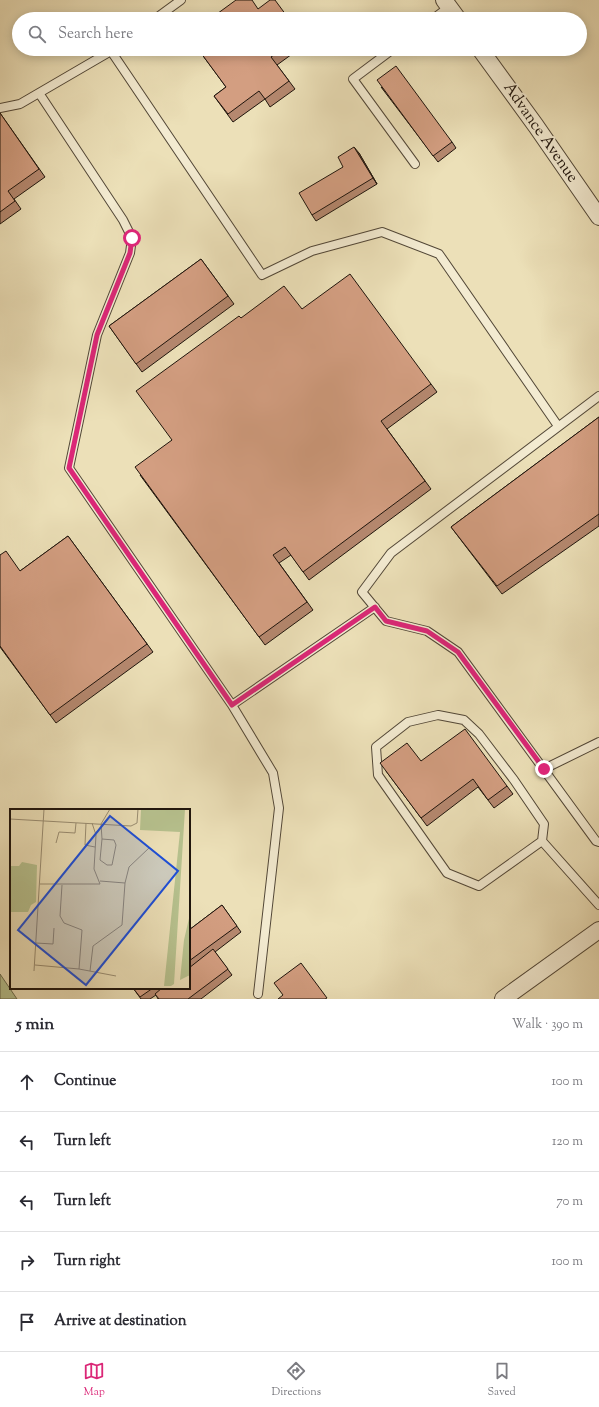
<!DOCTYPE html>
<html lang="en">
<head>
<meta charset="utf-8">
<style>
  :root { --surface:#fff; --page:#f7f7f7; --text:#2b2b33; --muted:#7c7c81; --line:#e1e1e2; --accent:#db2777 }
  body { margin:0; font-family:"Sorts Mill Goudy",serif; background:var(--page); color:var(--text) }
  .stop { position:absolute; width:12px; height:12px; margin:-9px; border:3px solid #db2777; border-radius:50%; background:#fff }
  .stop.end { background:#db2777; border-color:#fff; box-shadow:0 1px 4px #0008 }
  .list { margin:0; padding:0; list-style:none }
  h2 { display:flex; justify-content:space-between; align-items:center; height:52px; margin:0; padding:0 16px; font-size:17px }
  h2 small { font-size:13px; font-weight:400; color:var(--muted) }
  .list li { display:grid; grid-template-columns:26px 1fr auto; gap:12px; align-items:center; box-sizing:border-box; height:60px; padding:0 16px; border-top:1px solid var(--line) }
  .list b { display:block; font-size:15px; white-space:nowrap }
  .list em { font-size:13px; font-style:normal; color:var(--muted) }
  .icon { flex:none; width:22px; height:22px; fill:none; stroke:currentColor; stroke-width:2; stroke-linecap:round; stroke-linejoin:round }
  .map { position:relative; flex:none; width:599px; height:999px; overflow:hidden }
  .search { position:absolute; background:var(--surface); box-shadow:0 2px 10px #0003; left:12px; right:12px; top:12px; height:44px; display:flex; align-items:center; gap:10px; box-sizing:border-box; padding:0 14px; border-radius:22px; color:var(--muted); font-size:15px }
  .sheet { height:352px; background:var(--surface) }
  nav { display:flex; justify-content:space-around; align-items:center; box-sizing:border-box; height:56px; border-top:1px solid var(--line); background:var(--surface); font-size:11px; color:var(--muted) }
  nav a { display:grid; justify-items:center; gap:2px }
  nav .on { color:var(--accent) }
  .map>svg:first-child { display:block }
</style>
</head>
<body>
<div class="map">
<svg width="599" height="999" viewBox="0 0 599 999">
  <rect width="100%" height="100%" fill="#ece0b8"/>
  <filter id="stains"><feTurbulence type="fractalNoise" baseFrequency=".005" numOctaves="4"/><feColorMatrix values="0 0 0 0 .2 0 0 0 0 .09 0 0 0 0 .02 0 0 0 .5 -.17"/></filter>
  <radialGradient id="worn" r=".72"><stop offset=".6" stop-color="#630" stop-opacity="0"/><stop offset="1" stop-color="#630" stop-opacity=".3"/></radialGradient>
  <!-- green -->
  <path fill="#b7c28f" stroke="#6a6b4e" d="M0,974L17,999H0Z"/>
  <g fill="none" stroke-linecap="round" stroke-linejoin="round">
    <!-- service casing -->
    <g stroke="#524737" stroke-width="10">
      <path id="service" d="M155,19L181,0
        M433,19L449,7
        M114,49L111,51L262,275L312,251L382,232L439,254L558,426
        M393,49L353,79L415,164
        M39,93L123,220L132,238L130,253L97,335L69,468L232,705L375,607
        M0,108L20,104L111,51
        M599,396L391,553L362,592L386,621L427,631L458,652L596,841L599,842
        M232,705L273,773L279,808L258,994
        M544,769L599,742
        M542,841L479,886L447,873L378,775L376,747L408,722L438,715L464,720L479,734L514,780L544,824L542,841L599,905"/>
    </g>
    <!-- minor casing -->
    <g stroke="#524737" stroke-width="18">
      <path id="minor" d="M444,0L458,19
        M480,49L536,126L599,217
        M503,999L599,930"/>
    </g>
    <!-- service -->
    <use href="#service" stroke="#f3ebd1" stroke-width="8"/>
    <!-- minor -->
    <use href="#minor" stroke="#f3ebd1" stroke-width="16"/>
  </g>
  <!-- wall -->
  <path fill="#b5886f" stroke="#1e140c" d="M198,49H299L277,65L295,89L270,107L265,99L233,122L214,96L226,87Z
    M381,87L452,142L456,148L438,162Z
    M0,113L45,177L14,199L21,209L0,224Z
    M359,153L377,184L316,221L312,215L343,167Z
    M201,259L234,304L142,372L109,326Z
    M302,309L431,384L437,392L387,429L431,489L309,580L291,555L279,563L313,610L265,645L140,475L172,440L241,318Z
    M599,417V526L502,594L451,527Z
    M68,536L153,652L56,723L0,647L20,571Z
    M421,761L507,786L513,794L494,808L478,787L427,826L386,771Z
    M222,905L241,932L215,952L232,975L201,999H158L156,995L150,999H141L133,988H189V930Z"/>
  <!-- shaded-wall -->
  <path fill="#946f5a" stroke="#1e140c" d="M354,147L359,153L377,184L373,178Z"/>
  <!-- building -->
  <path fill="#d39e81" stroke="#1e140c" d="M236,0H252L258,9L270,0H275L289,19H210Z
    M198,49H282L271,57L289,81L265,99L259,91L228,114L214,96L226,87Z
    M396,66L452,142L433,156L377,80Z
    M0,113L39,169L8,191L15,201L0,212Z
    M354,147L373,178L312,215L299,193L343,167L338,157Z
    M201,259L228,296L136,364L109,326Z
    M350,274L431,384L381,421L425,481L303,572L285,547L273,555L307,602L259,637L135,467L172,440L136,391L239,316L241,318L284,286L302,309Z
    M599,417V514L497,586L451,527Z
    M68,536L147,644L50,715L0,646V555L6,551L20,571Z
    M465,729L507,786L488,800L473,779L421,818L380,763L407,743L421,761Z
    M222,905L237,926L189,961V930Z
    M213,949L228,969L188,999H159L155,994L162,988H189V968Z
    M301,963L327,998L325,999H278L283,995L274,983Z
    M133,988H153L140,997Z"/>
  <g fill="none" stroke-linecap="round" stroke-linejoin="round">
    <!-- route -->
    <path stroke="#db2777" stroke-width="5" d="M132,238L130,253L97,335L69,468L232,705L375,607L386,621L427,631L458,652L544,769"/>
  </g>
  <g text-anchor="middle" dominant-baseline="central" stroke-width="4" stroke-linejoin="round" paint-order="stroke">
    <!-- street labels -->
    <g font-size="16" fill="#1e140c" stroke="#f3ebd1">
      <text transform="translate(540 133) rotate(55)">Advance Avenue</text>
    </g>
  </g>
  <!-- overview -->
  <g transform="translate(10 809)">
    <rect width="180" height="180" fill="#ece0b8"/>
    <path d="M131,0H175L164,175L161,177H154L170,23L130,21ZM12,53L27,56L26,93L21,96L18,103H0V57H9ZM180,105V166L170,171L174,131Z" fill="#b7c28f"/>
    <path fill="none" stroke="#9a8e73" stroke-width="1" d="M0,10L121,17L127,14L128,0M76,14L75,36L85,38M92,30L90,51L97,56H102L106,36L104,31L92,30L91,15L100,0M46,34L49,23L65,24L66,14M115,74L119,58L139,39M30,75H90L84,60L86,26L82,14M26,134L43,135L44,119M25,156L69,160L72,121L54,114L50,107L52,76M69,160L106,167M24,162L34,0M80,162L83,137L112,116L115,74L90,72"/>
    <path fill="#1d4ed8" fill-opacity="0.15" stroke="#1d4ed8" stroke-width="2" d="M100,7L168,62L76,176L8,121Z"/>
    <rect width="180" height="180" fill="none" stroke="#1e140c" stroke-width="2"/>
  </g>
  <rect width="100%" height="100%" filter="url(#stains)"/>
  <rect width="100%" height="100%" fill="url(#worn)"/>
</svg>
<div class="stop" style="left:132px;top:238px"></div>
<div class="stop end" style="left:544px;top:769px"></div>
<div class="search"><svg class="icon" aria-label="search" viewBox="0 0 24 24"><circle cx="10" cy="10" r="6"/><path d="M15 15l6 6"/></svg>Search here</div>
</div>
<section class="sheet">
<h2>5 min<small>Walk · 390 m</small></h2>
<ul class="list">
<li><svg class="icon" aria-label="ahead" viewBox="0 0 24 24"><path d="M12 20V5M6 11l6-6 6 6"/></svg><div><b>Continue</b></div><em>100 m</em></li>
<li><svg class="icon" aria-label="left" viewBox="0 0 24 24"><path d="M17 20v-9H6M10 6l-5 5 5 5"/></svg><div><b>Turn left</b></div><em>120 m</em></li>
<li><svg class="icon" aria-label="left" viewBox="0 0 24 24"><path d="M17 20v-9H6M10 6l-5 5 5 5"/></svg><div><b>Turn left</b></div><em>70 m</em></li>
<li><svg class="icon" aria-label="right" viewBox="0 0 24 24"><path d="M7 20v-9h11M14 6l5 5-5 5"/></svg><div><b>Turn right</b></div><em>100 m</em></li>
<li><svg class="icon" aria-label="arrive" viewBox="0 0 24 24"><path d="M6 21V4h12l-3 4 3 4H6"/></svg><div><b>Arrive at destination</b></div></li>
</ul>
</section>
<nav>
<a class="on"><svg class="icon" aria-label="map" viewBox="0 0 24 24"><path d="M3 6l6-2 6 2 6-2v14l-6 2-6-2-6 2zM9 4v14M15 6v14"/></svg>Map</a>
<a><svg class="icon" aria-label="directions" viewBox="0 0 24 24"><path d="M12 3l9 9-9 9-9-9zM9 14v-3h6M13 9l2 2-2 2"/></svg>Directions</a>
<a><svg class="icon" aria-label="saved" viewBox="0 0 24 24"><path d="M7 4h10v16l-5-4-5 4z"/></svg>Saved</a>
</nav>
</body>
</html>
